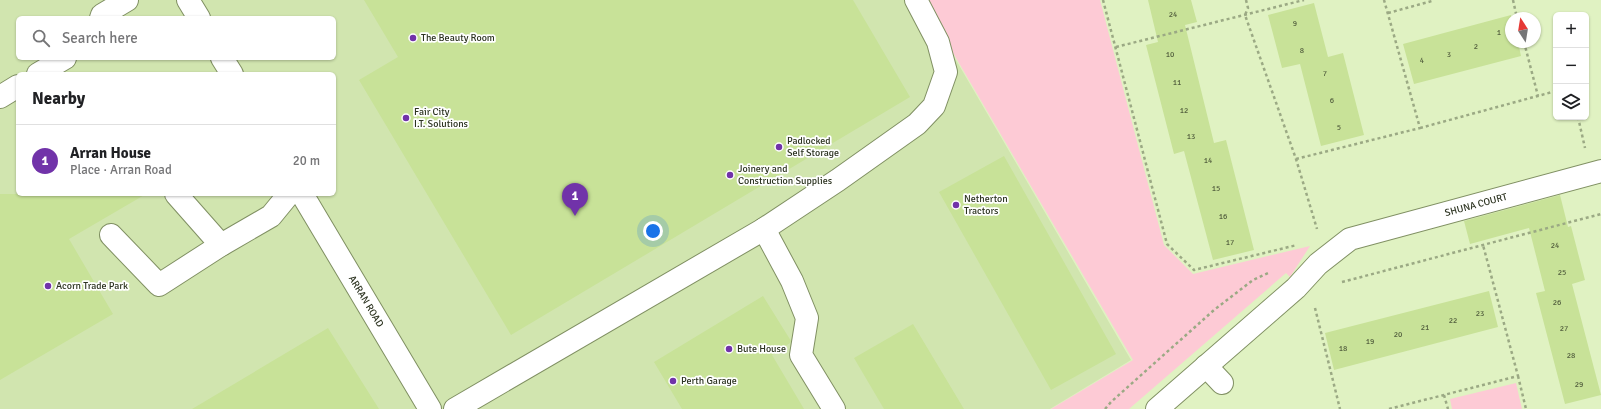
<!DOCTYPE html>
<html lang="en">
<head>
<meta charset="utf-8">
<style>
  :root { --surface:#fff; --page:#f2f2f2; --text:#202124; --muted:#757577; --line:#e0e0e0; --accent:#7133a9 }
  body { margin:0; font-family:Signika,sans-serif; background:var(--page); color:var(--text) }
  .controls { position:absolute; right:12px; top:12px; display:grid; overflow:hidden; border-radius:6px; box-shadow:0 1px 3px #0004 }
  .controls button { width:36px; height:36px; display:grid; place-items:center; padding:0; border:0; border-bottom:1px solid var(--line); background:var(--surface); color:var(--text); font:20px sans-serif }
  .compass { position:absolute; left:1505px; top:12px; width:36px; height:36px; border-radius:50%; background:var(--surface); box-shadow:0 1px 3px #0004; rotate:348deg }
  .you { position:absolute; left:653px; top:231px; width:14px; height:14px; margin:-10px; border:3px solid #fff; border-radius:50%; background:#1a73e8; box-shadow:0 0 0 6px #1a73e833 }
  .badge { display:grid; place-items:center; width:26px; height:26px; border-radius:50%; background:var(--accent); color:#fff; font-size:13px; font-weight:700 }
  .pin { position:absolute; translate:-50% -33px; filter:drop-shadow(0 1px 2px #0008) }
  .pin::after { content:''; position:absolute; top:21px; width:14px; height:12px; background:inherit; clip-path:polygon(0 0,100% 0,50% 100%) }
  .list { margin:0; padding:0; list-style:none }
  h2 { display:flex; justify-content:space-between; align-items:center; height:52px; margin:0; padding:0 16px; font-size:17px }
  h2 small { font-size:13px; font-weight:400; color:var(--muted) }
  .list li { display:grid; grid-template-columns:26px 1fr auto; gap:12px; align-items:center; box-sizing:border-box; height:72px; padding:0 16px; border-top:1px solid var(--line) }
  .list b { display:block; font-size:15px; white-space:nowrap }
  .list p { margin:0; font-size:13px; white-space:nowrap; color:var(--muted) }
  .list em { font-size:13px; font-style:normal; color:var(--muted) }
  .icon { flex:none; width:22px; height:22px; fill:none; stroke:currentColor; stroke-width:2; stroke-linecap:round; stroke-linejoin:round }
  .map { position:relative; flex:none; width:1601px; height:409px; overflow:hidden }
  .search { position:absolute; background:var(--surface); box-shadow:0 1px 3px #0004; left:16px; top:16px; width:320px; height:44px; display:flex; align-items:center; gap:10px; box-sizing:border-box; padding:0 14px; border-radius:6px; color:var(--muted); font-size:15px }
  .panel { position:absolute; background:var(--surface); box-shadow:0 1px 3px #0004; left:16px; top:72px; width:320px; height:124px; border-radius:6px }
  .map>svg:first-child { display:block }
</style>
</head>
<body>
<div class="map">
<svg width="1601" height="409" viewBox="0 0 1601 409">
  <rect width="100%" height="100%" fill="#e0f2c2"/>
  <!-- built -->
  <path fill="#d1e5af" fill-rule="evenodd" d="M0,0H921L1131,360L1050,409H0ZM18,18H334V58H18ZM18,74H334V194H18Z"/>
  <!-- green -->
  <path fill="#fdcad5" d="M922,0H1100L1164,245L1193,274L1310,246L1290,277L1286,273L1129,409H1051L1133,360Z
    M1516,383L1522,409H1452L1450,399Z"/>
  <!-- building -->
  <path fill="#c8e298" d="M364,0H853L910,97L511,335L359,80L398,57Z
    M1148,0H1191L1197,22L1185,25L1214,143L1226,140L1254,250L1213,260L1184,151L1174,154L1146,45L1158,42Z
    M1314,3L1328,57L1343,53L1364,135L1321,146L1300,64L1282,68L1268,15Z
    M1511,15V42H1518L1521,56L1414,84L1403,44Z
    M1004,156L1116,354L1051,390L939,192Z
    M0,194H146L69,239L113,314L0,380Z
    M1560,195L1568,227L1571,226L1585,280L1572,284L1601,395L1565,404L1536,293L1545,291L1529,228L1470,244L1464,221Z
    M1489,291L1498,327L1334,370L1325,333Z
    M763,296L791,341L790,343L772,355L804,409H682L654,362Z
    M913,324L964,409H884L854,358Z
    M328,328L379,409H192Z"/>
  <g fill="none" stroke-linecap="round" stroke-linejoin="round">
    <!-- minor casing -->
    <g stroke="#809063" stroke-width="24">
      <g id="minor">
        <path d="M188,0L199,18"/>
        <path d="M101,18L102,15L127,0"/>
        <path d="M222,58L232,74"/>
        <path d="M38,74L65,58"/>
        <path d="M0,97L18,86"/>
        <path d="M176,194L221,245"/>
        <path id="s1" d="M302,194L430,409"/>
        <path d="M764,229L792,281L807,318L801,355L834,409"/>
        <path d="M111,235L159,285L221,245L271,216L289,194"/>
        <path d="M1206,366L1222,383"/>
        <path d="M455,409L764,229L838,180L917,124L934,106L946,72L938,42L916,0"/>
        <path id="s2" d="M1157,409L1296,288L1318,264L1350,239L1601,171"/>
      </g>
    </g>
    <!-- path -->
    <path stroke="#9ba984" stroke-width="2.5" stroke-dasharray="3 3" stroke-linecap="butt" d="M1103,0L1167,244L1194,270L1297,245
      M1246,0L1248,8L1245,15L1296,159L1317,229
      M1513,0L1517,18
      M1388,13L1432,1
      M1524,42L1538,96
      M1116,47L1304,0
      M1578,117L1585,148
      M1420,128L1556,91
      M1296,159L1420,128L1384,0
      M1342,282L1601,214
      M1315,308L1340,409
      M1518,376L1526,409
      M1444,395L1448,409
      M1105,409L1111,402L1214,310L1253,280L1268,273
      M1389,409L1518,376L1483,245"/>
    <!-- minor -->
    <use href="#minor" stroke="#fff" stroke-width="22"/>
  </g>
  <!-- markers -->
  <g fill="#7133a9" stroke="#fff" stroke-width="1.5">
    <circle cx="413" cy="38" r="4"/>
    <circle cx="406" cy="118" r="4"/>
    <circle cx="779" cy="147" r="4"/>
    <circle cx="730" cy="175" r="4"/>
    <circle cx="956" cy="205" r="4"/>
    <circle cx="48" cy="286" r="4"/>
    <circle cx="729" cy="349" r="4"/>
    <circle cx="673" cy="381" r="4"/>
  </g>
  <g text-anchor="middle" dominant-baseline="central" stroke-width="3.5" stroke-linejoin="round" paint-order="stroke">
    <!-- number labels -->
    <g font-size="8" fill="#535f3e">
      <text x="1173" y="14">24</text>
      <text x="1295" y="23">9</text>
      <text x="1499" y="32">1</text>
      <text x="1476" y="46">2</text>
      <text x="1302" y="50">8</text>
      <text x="1170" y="54">10</text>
      <text x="1449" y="54">3</text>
      <text x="1422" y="60">4</text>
      <text x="1325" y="73">7</text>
      <text x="1177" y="82">11</text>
      <text x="1332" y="100">6</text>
      <text x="1184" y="110">12</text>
      <text x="1339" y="127">5</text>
      <text x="1191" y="136">13</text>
      <text x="1208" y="160">14</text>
      <text x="1216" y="188">15</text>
      <text x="1223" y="216">16</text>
      <text x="1230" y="242">17</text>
      <text x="1555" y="245">24</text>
      <text x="1562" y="272">25</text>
      <text x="1557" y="302">26</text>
      <text x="1480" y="313">23</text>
      <text x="1453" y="320">22</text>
      <text x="1425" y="327">21</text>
      <text x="1564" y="328">27</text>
      <text x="1398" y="334">20</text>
      <text x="1370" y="341">19</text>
      <text x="1343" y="348">18</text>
      <text x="1571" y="355">28</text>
      <text x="1579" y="384">29</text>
    </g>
    <!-- poi labels -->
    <g font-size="10" fill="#2c3320" stroke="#fff" text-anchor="start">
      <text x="421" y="38">The Beauty Room</text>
      <text x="414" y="112">Fair City<tspan x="414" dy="12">I.T. Solutions</tspan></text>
      <text x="787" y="141">Padlocked<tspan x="787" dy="12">Self Storage</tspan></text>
      <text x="738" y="169">Joinery and<tspan x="738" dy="12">Construction Supplies</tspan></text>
      <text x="964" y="199">Netherton<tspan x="964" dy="12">Tractors</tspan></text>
      <text x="56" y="286">Acorn Trade Park</text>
      <text x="737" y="349">Bute House</text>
      <text x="681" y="381">Perth Garage</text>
    </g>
    <!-- street labels -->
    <g font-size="10" fill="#2c3320" stroke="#fff">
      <text stroke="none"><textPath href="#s2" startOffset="388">SHUNA COURT</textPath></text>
      <text stroke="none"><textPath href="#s1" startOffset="125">ARRAN ROAD</textPath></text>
    </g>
  </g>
</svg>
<div class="controls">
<button>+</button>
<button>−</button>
<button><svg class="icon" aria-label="layers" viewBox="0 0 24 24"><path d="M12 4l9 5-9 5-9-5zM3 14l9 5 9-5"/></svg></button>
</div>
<svg class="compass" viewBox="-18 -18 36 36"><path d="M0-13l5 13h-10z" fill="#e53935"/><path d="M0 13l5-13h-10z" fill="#757577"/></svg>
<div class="you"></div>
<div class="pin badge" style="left:575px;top:216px">1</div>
<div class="search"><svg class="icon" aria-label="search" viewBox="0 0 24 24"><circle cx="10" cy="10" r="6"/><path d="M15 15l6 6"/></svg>Search here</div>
<section class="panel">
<h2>Nearby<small></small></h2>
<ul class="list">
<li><span class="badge">1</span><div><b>Arran House</b><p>Place · Arran Road</p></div><em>20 m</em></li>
</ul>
</section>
</div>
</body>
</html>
